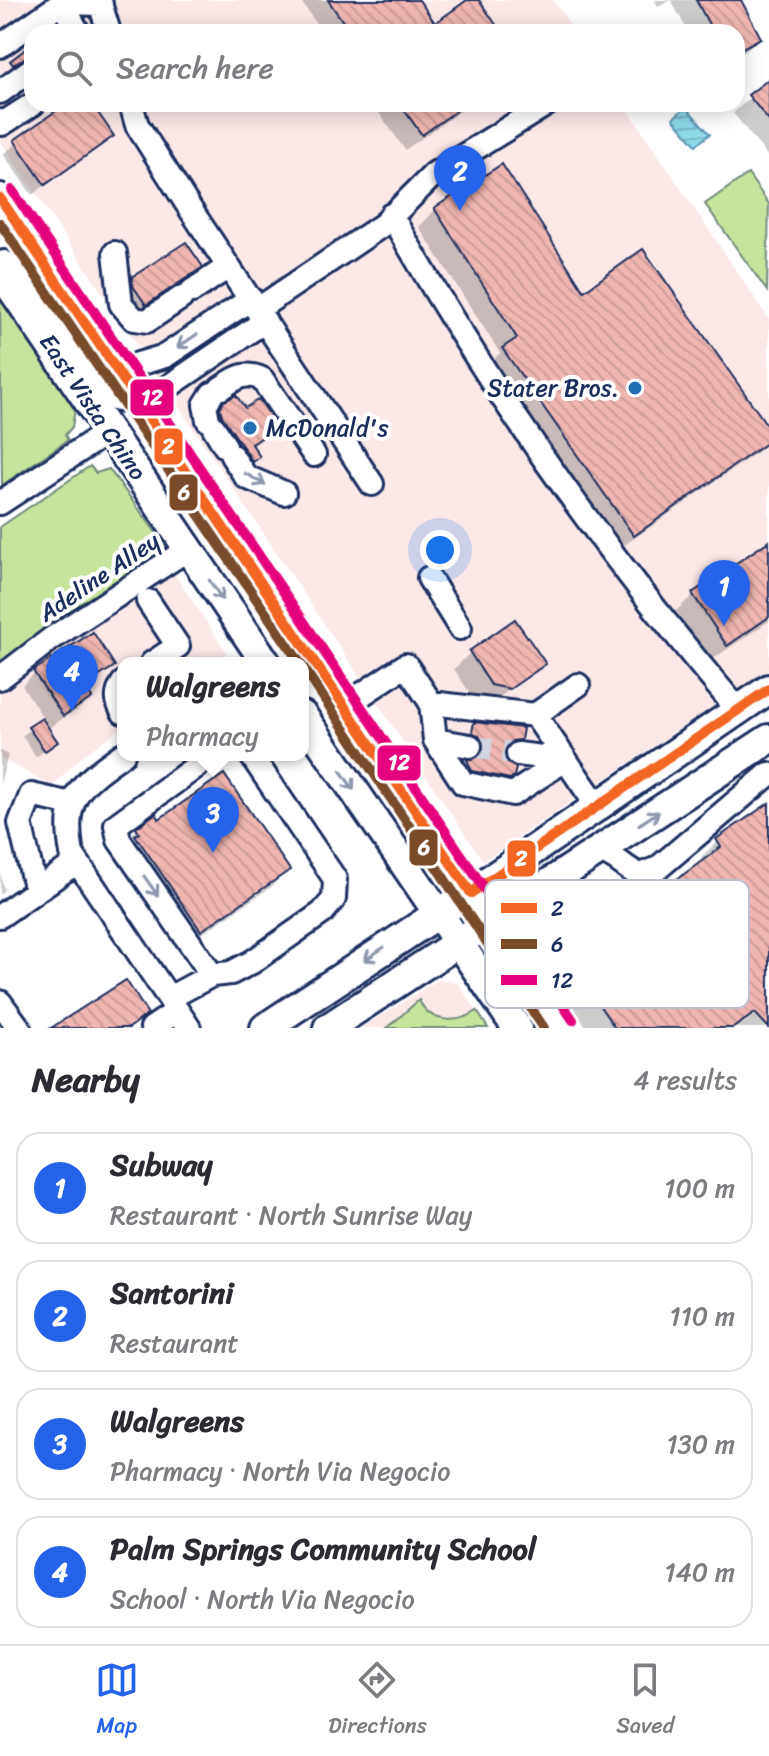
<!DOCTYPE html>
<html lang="en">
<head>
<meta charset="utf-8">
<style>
  :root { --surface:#fff; --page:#f2f2f3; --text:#2b2b33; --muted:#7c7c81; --line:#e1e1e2; --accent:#2563eb }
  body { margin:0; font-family:Sriracha,sans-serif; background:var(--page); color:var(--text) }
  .you { position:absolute; left:440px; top:550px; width:28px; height:28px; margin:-20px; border:6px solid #fff; border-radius:50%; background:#1a73e8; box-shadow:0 0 0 12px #1a73e833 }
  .badge { display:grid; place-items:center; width:52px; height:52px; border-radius:50%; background:var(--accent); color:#fff; font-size:26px; font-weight:700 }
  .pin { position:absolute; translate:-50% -66px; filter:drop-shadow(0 2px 4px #0008) }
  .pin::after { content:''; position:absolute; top:42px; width:28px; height:24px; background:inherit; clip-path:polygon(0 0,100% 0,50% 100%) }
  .popup { position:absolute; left:117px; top:657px; width:192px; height:104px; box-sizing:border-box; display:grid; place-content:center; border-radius:16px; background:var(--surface); filter:drop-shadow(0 2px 6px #0005); font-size:26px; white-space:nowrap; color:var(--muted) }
  .popup b { font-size:30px; color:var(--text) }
  .popup::after { content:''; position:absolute; left:50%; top:100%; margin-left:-16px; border:16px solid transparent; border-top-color:var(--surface) }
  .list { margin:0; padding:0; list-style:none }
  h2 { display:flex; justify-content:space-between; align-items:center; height:104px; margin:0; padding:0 32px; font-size:34px }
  h2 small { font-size:26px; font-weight:400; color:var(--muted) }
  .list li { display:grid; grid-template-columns:52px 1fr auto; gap:24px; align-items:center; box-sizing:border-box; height:112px; margin:0 16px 16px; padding:0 16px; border:2px solid var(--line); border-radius:24px }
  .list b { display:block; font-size:30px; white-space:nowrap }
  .list p { margin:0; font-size:26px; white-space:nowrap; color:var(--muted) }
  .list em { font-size:26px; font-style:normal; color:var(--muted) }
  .icon { flex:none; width:44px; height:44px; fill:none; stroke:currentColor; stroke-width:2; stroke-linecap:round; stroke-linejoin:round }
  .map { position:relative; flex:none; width:769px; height:1028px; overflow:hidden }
  .search { position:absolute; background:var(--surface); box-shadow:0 4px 20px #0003; left:24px; right:24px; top:24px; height:88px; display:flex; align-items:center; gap:20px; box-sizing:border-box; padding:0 28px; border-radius:24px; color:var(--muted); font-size:30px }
  .sheet { height:616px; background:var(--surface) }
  nav { display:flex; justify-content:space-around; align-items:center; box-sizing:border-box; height:112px; border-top:2px solid var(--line); background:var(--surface); font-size:22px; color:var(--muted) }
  nav a { display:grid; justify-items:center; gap:4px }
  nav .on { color:var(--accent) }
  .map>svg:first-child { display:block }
</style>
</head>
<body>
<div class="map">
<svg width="769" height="1028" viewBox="0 0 769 1028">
  <defs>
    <pattern id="water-rules" width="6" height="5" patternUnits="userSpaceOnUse" patternTransform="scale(2)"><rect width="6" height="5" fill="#8ddaeb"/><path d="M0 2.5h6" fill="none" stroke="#79bbcc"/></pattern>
    <pattern id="building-back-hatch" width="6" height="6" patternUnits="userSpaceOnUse" patternTransform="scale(2)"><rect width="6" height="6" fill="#f1b6b1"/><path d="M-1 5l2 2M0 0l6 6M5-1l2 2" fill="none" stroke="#ce9d9b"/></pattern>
  </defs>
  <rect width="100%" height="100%" fill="#fff"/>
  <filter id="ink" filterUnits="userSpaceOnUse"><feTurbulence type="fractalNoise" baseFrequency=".0125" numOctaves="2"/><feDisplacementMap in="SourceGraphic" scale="16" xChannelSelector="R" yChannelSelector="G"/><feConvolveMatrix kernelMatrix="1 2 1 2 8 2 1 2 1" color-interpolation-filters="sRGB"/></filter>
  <g filter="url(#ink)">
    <!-- built -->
    <path fill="#fbe9e8" d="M0,0H553L575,32H32V104H624L769,319V669L483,861L0,140Z
      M162,555L227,653L213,663H123V727L85,754L52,786L0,758V669Z
      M438,980L458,983L488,1028H361Z"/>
    <!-- green -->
    <path fill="#c7e49c" stroke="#718a7d" stroke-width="2" d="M748,174L769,204L767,291L705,204Z
      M0,298L75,409L72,427L65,435L68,440L2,485Z
      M90,466L96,473L109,469L169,550L0,669V527Z
      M419,1000C430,1024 458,1024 477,1011L488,1028H387Z"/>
    <!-- water -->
    <path fill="url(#water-rules)" stroke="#5f96b3" stroke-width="2" d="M686,107L710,134L696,145L673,118Z"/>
    <!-- shadow -->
    <path fill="#0003" d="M300,0H416L434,25L470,0H477L499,32H322Z
      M655,0H739L759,38L737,58V32H688L671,0L658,7Z
      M32,47V77L26,69L16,67L0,76Z
      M769,81V158L733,113Z
      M70,104H90L112,136L32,195L3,154Z
      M373,104H470L405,150Z
      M502,167L583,294L769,432V440L756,453L616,551L487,366L500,353L419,227L435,210Z
      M200,267L188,279L132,316L120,292L133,279Z
      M225,403L275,427L252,447L258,456L245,469L212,416Z
      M769,543V621L710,661L676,611L693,595Z
      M471,652L543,664L491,704L475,701L454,669Z
      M112,665L83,689L89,697L76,710L47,729L56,742L36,757L22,736L44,719L22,685L35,673Z
      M474,724L519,739L508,744L502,753L513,775L505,782L468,774L465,765L479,758L481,752L476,739L469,736Z
      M0,751L8,755L0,784Z
      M769,812V1028H587L571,1004L606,974L590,950L607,933L704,862L701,857L718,841Z
      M159,821L287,870L271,887L184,946L121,846L137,829Z
      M0,873L4,890L0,894Z"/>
    <!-- building -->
    <path fill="url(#building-back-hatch)" stroke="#1b2f5e" stroke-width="2" d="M328,0H419L435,23L467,0H479L501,32H350Z
      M696,0H741L761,38L737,51V32H713Z
      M32,44V55L13,65L10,61Z
      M769,79V121L748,95Z
      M66,104H92L114,136L45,185L14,140Z
      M400,104H466L422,135Z
      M502,164L584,291L643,249L769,428V441L634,536L502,348L517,338L434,208Z
      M186,242L203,267L146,305L133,286L132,277Z
      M236,395L245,408L259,399L278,427L252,444L260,457L253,462L222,416L220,408L224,401Z
      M769,541V617L727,646L692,593Z
      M515,619L546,664L510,689L491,685L469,651Z
      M93,632L115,666L84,686L92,698L63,716L33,671Z
      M42,718L58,742L45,751L28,727Z
      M474,722L523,728L521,740L512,741L504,751L505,760L516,768L514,776L510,779L472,771L467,760L480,755L484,748L479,736L472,732Z
      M224,774L290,870L201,931L135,835L139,833L136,828L156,813L159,819Z
      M769,803V1028L755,1013L733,1028H615L586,986L624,960L606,931L721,847L716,839Z
      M126,980L148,1014L129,1028H51Z"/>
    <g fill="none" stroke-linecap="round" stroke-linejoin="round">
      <!-- minor-tunnel -->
      <path stroke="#d1d5df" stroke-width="22" stroke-dasharray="22 11" stroke-linecap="butt" d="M470,746L518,754"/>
      <!-- minor casing -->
      <g stroke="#1b2f5e" stroke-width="28">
        <path id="minor" d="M99,0L109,32
          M62,3L78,32
          M0,46L62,3L101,4
          M0,92L32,69
          M131,104L137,125L187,204L372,484
          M0,121L2,124L33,104
          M391,215C490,391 607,556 738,710
          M115,253L121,304L134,319L147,321L181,298
          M4,262L31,290L105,397L141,405L265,321
          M192,291L228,267
          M258,309L384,224L434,174L547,104
          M118,370L165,356L251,299
          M221,388C236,378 244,371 262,379L314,455
          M208,420L205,405L212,394
          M214,428L225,446
          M232,456L246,477L284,493
          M0,503L109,431
          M429,578L460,628
          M148,601L178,646L152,663
          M0,678L51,639L188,549
          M123,683C116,694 116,701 123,712
          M431,703L435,740L463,783L513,794L565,760L518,754
          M346,705L406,665L431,703L535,715L598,807
          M535,715L578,685
          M435,740L470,746
          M123,754C79,785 62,797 72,854L189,1028
          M212,755L116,825L119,840L212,975
          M597,851C615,853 624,870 641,875L658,868L769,774
          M36,891L20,823L31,795L71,804
          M0,916L77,862
          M169,998L212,975L231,973L252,962L322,913L334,899L335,879L251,755
          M0,1002L19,1028
          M152,1028L177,1011"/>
      </g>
      <!-- major casing -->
      <g stroke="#1b2f5e" stroke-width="34">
        <path id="major" d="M0,198L346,705L561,1028
          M0,271L266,663
          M303,716L517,1028
          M265,1028L497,875L769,689
          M328,1028L769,739"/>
      </g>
      <!-- minor -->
      <use href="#minor" stroke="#fff" stroke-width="22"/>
      <!-- major -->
      <use href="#major" stroke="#fff" stroke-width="28"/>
      <!-- bus-1 casing -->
      <g stroke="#fff" stroke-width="16">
        <path id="bus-1" d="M0,198L471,893L769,689"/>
      </g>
      <!-- bus-2 casing -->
      <g stroke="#fff" stroke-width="16">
        <path id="bus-2" d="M0,223L300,663
          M303,667L544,1028"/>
      </g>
      <!-- bus-3 casing -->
      <g stroke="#fff" stroke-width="16">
        <path id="bus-3" d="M12,190L573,1020"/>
      </g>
      <!-- bus-1 -->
      <use href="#bus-1" stroke="#f26522" stroke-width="10"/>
      <!-- bus-2 -->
      <use href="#bus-2" stroke="#7a4b2a" stroke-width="10"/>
      <!-- bus-3 -->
      <use href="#bus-3" stroke="#e5007d" stroke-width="10"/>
    </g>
    <!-- one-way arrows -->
    <defs><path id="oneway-shaft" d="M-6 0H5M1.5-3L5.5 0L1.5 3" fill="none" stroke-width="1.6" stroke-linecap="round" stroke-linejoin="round" transform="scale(2)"/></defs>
    <g stroke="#8d97ae">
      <use href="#oneway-shaft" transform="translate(187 341) rotate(146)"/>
      <use href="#oneway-shaft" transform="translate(255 479) rotate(29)"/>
      <use href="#oneway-shaft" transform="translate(216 590) rotate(56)"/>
      <use href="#oneway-shaft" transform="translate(347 780) rotate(55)"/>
      <use href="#oneway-shaft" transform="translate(649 818) rotate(-33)"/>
      <use href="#oneway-shaft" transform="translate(151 886) rotate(55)"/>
      <use href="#oneway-shaft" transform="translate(374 954) rotate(146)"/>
    </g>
  </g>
  <!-- markers -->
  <g fill="#1f6fb2" stroke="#fff" stroke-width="3">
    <circle cx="635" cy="388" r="8"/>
    <circle cx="250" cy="428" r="8"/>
  </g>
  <g text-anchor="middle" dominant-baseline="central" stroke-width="8" stroke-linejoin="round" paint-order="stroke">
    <!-- poi labels -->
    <g font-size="24" fill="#1b2f5e" stroke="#fff" text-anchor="end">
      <text x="619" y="388">Stater Bros.</text>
      <text x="266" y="428" text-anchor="start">McDonald's</text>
    </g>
    <!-- street labels -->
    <g font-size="24" fill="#1b2f5e" stroke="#fff">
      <text transform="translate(93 407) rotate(56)">East Vista Chino</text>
      <text transform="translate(99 577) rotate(-34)">Adeline Alley</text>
    </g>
  </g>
  <!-- legend -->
  <rect x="485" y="880" width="264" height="128" rx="12" fill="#fff" stroke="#bbc1cf" stroke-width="2"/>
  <rect x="501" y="903" width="36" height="10" fill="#f26522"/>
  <rect x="501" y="939" width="36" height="10" fill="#7a4b2a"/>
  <rect x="501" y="975" width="36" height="10" fill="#e5007d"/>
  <g font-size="22" fill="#1b2f5e">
    <text x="551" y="916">2</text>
    <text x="551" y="952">6</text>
    <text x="551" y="988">12</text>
  </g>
  <g stroke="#fff" stroke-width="3">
    <rect x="129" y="378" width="46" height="39" rx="8" fill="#e5007d"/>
    <rect x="153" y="427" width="31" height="39" rx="8" fill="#f26522"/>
    <rect x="168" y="473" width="31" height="39" rx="8" fill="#7a4b2a"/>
    <rect x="376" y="744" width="46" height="38" rx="8" fill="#e5007d"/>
    <rect x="408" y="828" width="31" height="39" rx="8" fill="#7a4b2a"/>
    <rect x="506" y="839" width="31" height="39" rx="8" fill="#f26522"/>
  </g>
  <g font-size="22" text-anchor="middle" font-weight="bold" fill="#fff">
    <text x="152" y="405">12</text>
    <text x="168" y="454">2</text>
    <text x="184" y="500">6</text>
    <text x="399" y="770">12</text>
    <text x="424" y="855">6</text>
    <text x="521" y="866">2</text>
  </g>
</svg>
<div class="you"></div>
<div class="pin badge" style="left:724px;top:626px">1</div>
<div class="pin badge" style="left:460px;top:211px">2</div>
<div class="pin badge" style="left:213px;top:853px">3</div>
<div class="popup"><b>Walgreens</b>Pharmacy</div>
<div class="pin badge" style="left:72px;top:711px">4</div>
<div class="search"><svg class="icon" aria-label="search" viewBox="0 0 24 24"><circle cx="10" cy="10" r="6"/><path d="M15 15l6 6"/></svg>Search here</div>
</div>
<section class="sheet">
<h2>Nearby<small>4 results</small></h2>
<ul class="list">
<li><span class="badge">1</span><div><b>Subway</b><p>Restaurant · North Sunrise Way</p></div><em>100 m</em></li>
<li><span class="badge">2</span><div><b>Santorini</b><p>Restaurant</p></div><em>110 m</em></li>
<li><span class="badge">3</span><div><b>Walgreens</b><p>Pharmacy · North Via Negocio</p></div><em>130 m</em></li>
<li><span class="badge">4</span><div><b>Palm Springs Community School</b><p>School · North Via Negocio</p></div><em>140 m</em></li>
</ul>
</section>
<nav>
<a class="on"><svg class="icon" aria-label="map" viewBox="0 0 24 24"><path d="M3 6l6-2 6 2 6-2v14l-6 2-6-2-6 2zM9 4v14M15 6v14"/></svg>Map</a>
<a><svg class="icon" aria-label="directions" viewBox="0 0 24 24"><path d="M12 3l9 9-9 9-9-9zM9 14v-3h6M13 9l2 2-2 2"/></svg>Directions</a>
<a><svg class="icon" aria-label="saved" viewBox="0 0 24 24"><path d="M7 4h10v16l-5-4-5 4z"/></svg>Saved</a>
</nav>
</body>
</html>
